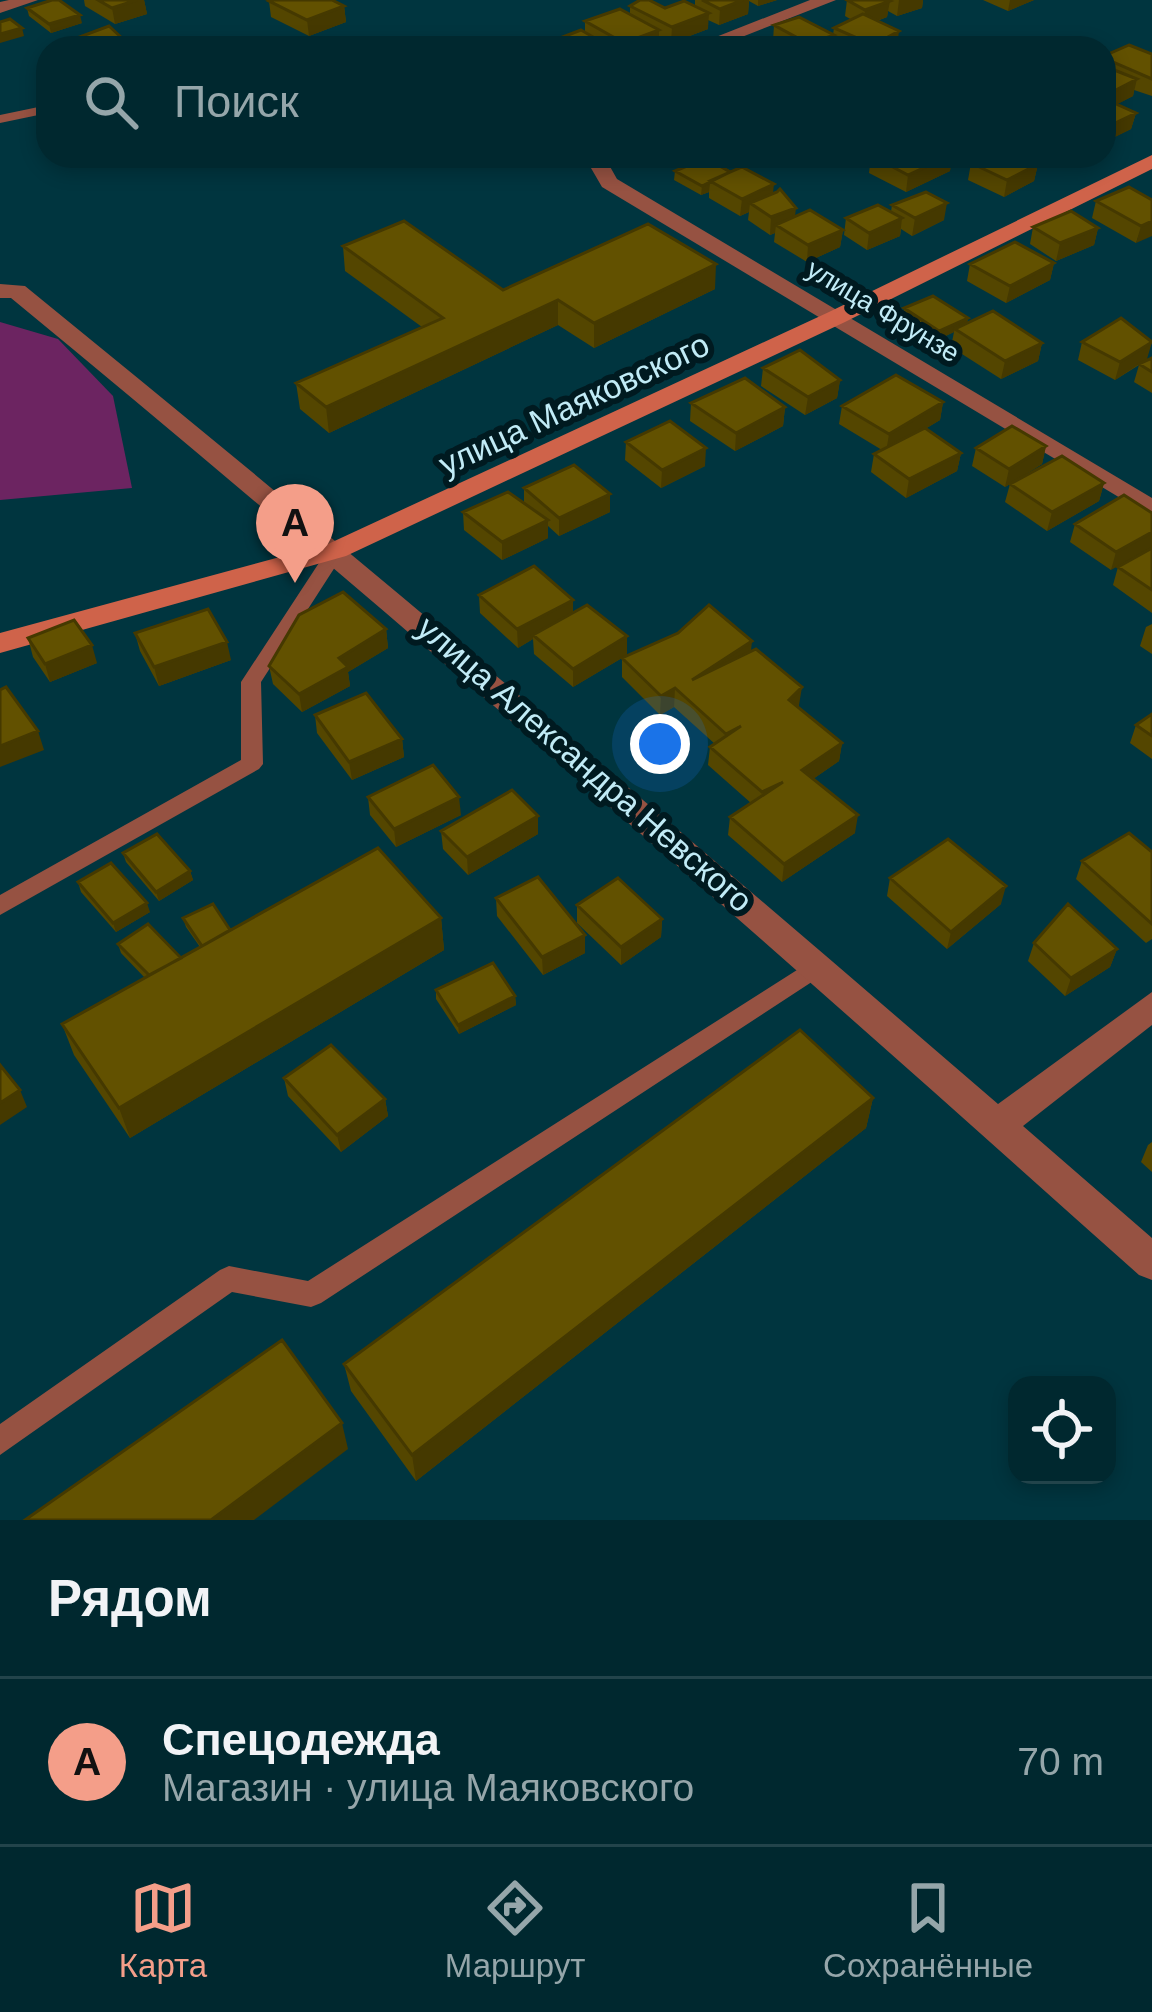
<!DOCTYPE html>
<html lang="ru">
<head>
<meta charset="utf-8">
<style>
  :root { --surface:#00282f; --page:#0a3037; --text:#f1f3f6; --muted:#95a6aa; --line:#22444b; --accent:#f49e89 }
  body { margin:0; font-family:Helvetica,sans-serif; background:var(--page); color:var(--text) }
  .controls { position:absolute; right:36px; bottom:36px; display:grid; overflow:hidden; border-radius:24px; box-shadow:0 6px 18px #0003 }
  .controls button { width:108px; height:108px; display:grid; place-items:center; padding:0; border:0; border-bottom:3px solid var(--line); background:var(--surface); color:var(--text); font:60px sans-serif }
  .you { position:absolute; left:660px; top:744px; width:42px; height:42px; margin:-30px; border:9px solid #fff; border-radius:50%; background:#1a73e8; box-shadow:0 0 0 18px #1a73e833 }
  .badge { display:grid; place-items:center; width:78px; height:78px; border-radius:50%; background:var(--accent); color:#111; font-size:39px; font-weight:700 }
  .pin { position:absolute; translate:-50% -99px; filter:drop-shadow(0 3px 6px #0008) }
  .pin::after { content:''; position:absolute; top:63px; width:42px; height:36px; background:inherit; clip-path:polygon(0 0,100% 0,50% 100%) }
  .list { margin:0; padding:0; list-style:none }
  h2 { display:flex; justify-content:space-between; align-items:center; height:156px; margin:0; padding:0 48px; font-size:51px }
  h2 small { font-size:39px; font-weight:400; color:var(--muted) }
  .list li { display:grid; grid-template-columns:78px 1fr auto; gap:36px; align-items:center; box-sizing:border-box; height:168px; padding:0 48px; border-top:3px solid var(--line) }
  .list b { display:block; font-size:45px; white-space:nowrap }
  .list p { margin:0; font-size:39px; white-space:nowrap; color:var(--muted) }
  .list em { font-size:39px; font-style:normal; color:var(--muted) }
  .icon { flex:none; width:66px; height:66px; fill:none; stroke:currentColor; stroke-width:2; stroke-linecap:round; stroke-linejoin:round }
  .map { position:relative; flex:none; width:1152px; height:1520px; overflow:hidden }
  .search { position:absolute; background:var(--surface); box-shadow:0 6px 18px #0003; left:36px; right:36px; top:36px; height:132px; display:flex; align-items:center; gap:30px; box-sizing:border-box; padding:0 42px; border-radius:36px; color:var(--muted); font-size:45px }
  .sheet { height:324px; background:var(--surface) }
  nav { display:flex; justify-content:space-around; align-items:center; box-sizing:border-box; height:168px; border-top:3px solid var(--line); background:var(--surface); font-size:33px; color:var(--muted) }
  nav a { display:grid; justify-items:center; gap:6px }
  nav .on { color:var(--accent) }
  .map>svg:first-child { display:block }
</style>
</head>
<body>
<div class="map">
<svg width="1152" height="1520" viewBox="0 0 1152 1520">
  <rect width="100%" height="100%" fill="#00353f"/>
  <!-- green -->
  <path fill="#6c2461" d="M0,322L58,339L113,396L132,488L0,500Z"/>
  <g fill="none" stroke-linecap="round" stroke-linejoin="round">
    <!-- lane -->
    <path fill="#965242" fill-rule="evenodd" d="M48,105V113L0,123V115Z
      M337,544L346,550L261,682L263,764L259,769L0,915V895L241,760V682L330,546Z
      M819,956L827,958L831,965L827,972L321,1303L311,1307L232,1292L0,1455V1424L220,1270L229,1266L308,1281Z"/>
    <!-- street -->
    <path fill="#965242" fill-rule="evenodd" d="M9,0H38L0,13V2Z
      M810,0H836L714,48H688Z
      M584,156H604L617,179L1152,498V517L602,187Z
      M0,284L25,286C354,553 677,827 998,1104L1152,992V1025L1023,1126L1152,1238V1280L1139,1275C768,943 395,614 11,298H0Z"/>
    <!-- secondary -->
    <path fill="#cf634a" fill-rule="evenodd" d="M1152,155V169L845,322L346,556L0,653V633L328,544L829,312Z"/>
  </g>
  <!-- wall -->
  <path fill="#544600" d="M84,0H144L147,14L115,24L85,6Z
    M695,0H777L758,6L749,1L748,14L719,25L708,20V29L671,43L659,37V46L654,48H547V43L585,33V21L630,14V6L665,8L695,7Z
    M847,0H923L922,8L897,16L888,11L887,17L877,21L896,48H842L833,44V48H785L773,41L774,25L833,35L834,28L852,20L845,16Z
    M983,0H1034L1008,11Z
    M269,1L344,6L346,22L309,36L271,17Z
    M27,8L82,23L51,33L29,16Z
    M1152,54V96L1134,90L1133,96L1117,104L1136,113L1131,129L1104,142V56Z
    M693,156H722L711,160L773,194L795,217L843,230L840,247L807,262L774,242L775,233L770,235L748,220L749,212L740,216L709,198V192L701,195L674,180L675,171L700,160Z
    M871,156H952L950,171L906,192L869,173Z
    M1031,160L1038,164L1034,181L1004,197L968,180L971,163Z
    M1152,200L1136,243L1092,218L1096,201Z
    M892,205L944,220L912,236L901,229L900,236L867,250L844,235L846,218L891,212Z
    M1033,227L1098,228L1094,245L1056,261L1030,244Z
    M343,246L503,290L715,289L594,348L558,325L329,433L300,409L296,383L422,327L345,271Z
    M1054,263L1050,280L1006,303L967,281L970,264Z
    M904,308L968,318L967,323L1042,343L1038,361L1001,379L951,347L954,332L937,340L903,318Z
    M1082,342L1147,359L1152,358V393L1134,382L1139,365L1115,380L1078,360Z
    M763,368L840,380L837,398L805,415L761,386Z
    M943,402L940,420L925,429L961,453L957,471L906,498L871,472L874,454L882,450L839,424L842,406Z
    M691,403L785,407L783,426L735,451L690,421Z
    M626,442L705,466L661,488L625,460Z
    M1046,446L1042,464L1015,481L1104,483L1099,501L1047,531L1005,502L1010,484L1005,487L972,466L976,448Z
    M524,488L610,494V512L559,536L548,526V538L502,560L464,530L463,512L524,503Z
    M1152,513L1111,570L1070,542L1075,524Z
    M1152,548V613L1113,585L1118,567Z
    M479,595L573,600V613L627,655L573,687L534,654L533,639L518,648L480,613Z
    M1152,624V654L1140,646L1146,627Z
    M386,629L388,648L348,672L350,686L302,712L273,684L269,666Z
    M135,633L231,660L159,686L140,651Z
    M28,638L97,663L50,682L33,657Z
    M751,651L799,705L798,707L842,743L839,761L813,779L855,833L782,882L728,835L730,817L751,803L708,765L710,747L715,744L674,707L660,715L622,677V658Z
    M1152,714V759L1130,743L1136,725Z
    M315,715L402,739L404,757L352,780L317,733Z
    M368,797L461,815L396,847L370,815Z
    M538,816V834L468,875L443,849L441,831Z
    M1152,852V939L1146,943L1076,879L1082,861Z
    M123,853L190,871L193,880L159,901L126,862Z
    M890,878L1001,904L947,949L887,896Z
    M78,882L150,912L116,932L81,892Z
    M496,898L585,953L543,975L497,916Z
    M577,905L662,919L661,937L621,965L577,923Z
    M183,918L230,930L441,918L444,950L130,1138L74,1055L62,1024L145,978L121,953L118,944L181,958L200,947L186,927Z
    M1034,943L1117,949L1110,967L1065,996L1028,961Z
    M436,990L515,996L516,1005L459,1034L436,999Z
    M284,1078L385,1099L388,1116L341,1152L288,1096Z
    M873,1098L866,1128L416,1481L351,1391L344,1364Z
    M1152,1142V1172L1141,1162L1148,1145Z"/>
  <!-- shaded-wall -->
  <path fill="#453900" d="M137,0H144L147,14L115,24L112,8Z
    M743,0H749L748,14L719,25L720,9Z
    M758,0H777L758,6Z
    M899,0H923L922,8L897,16Z
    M1010,0H1034L1008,11Z
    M890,1L887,17L863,26L865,10Z
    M344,6L346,22L309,36L307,20Z
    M709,13L708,29L671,43L672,27Z
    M80,15L82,23L51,33L49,24Z
    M22,28L24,36L0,43V34Z
    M659,30V46L654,48H624V43Z
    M899,31L897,48H873V45Z
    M834,35L833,48H809V44Z
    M1137,79L1133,96L1108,109L1112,92Z
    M1136,113L1131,129L1105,142L1109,126Z
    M949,156H952L950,171L906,192L908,175Z
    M1038,164L1034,181L1004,197L1007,180Z
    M710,183L709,192L701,195L702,186Z
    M774,184L772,202L750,203L749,212L740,216L742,199Z
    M947,203L944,220L912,236L915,218Z
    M796,208L794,225H776L775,233L770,235L771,217Z
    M902,218L900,236L867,250L869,233Z
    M1152,221V236L1136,243L1141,226Z
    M1098,228L1094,245L1056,261L1060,243Z
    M843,230L840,247L807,262L808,245Z
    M1054,263L1050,280L1006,303L1010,286Z
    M716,264L715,289L594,348V323Z
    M558,300V325L329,433L326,407Z
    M968,318L966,327L955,329L954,332L937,340L939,331Z
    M1152,342L1147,359L1115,380L1120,362Z
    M1042,343L1038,361L1001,379L1005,361Z
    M840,380L837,398L805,415L808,397Z
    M943,402L940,420L886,452L889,434Z
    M785,407L783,426L735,451L736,433Z
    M1046,446L1042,464L1005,487L1009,469Z
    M706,448L705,466L661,488L662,470Z
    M961,453L957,471L906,498L909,479Z
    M1104,483L1099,501L1047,531L1052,512Z
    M610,494V512L559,536V518Z
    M548,520V538L502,560V542Z
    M1152,532V547L1111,570L1116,552Z
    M573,600V618L533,635V639L518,648L517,629Z
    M386,629L388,648L348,672L350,686L302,712L299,694L339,658Z
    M627,636V655L573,687V669Z
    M752,641L750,660L692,680Z
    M227,642L231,660L159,686L154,667Z
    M92,645L97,663L50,682L45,664Z
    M802,687L799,705L786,718L789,700Z
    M675,688L674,707L660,715L661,696Z
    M38,731L44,750L0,767V746Z
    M402,739L404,757L352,780L349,762Z
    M842,743L839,761L800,788L802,770Z
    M459,797L461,815L396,847L394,829Z
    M858,815L855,833L782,882L784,864Z
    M538,816V834L468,875L467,857Z
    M190,871L193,880L159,901L156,892Z
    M1006,886L1001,904L947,949L951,932Z
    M147,903L150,912L116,932L113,923Z
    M441,918L444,950L130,1138L119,1108Z
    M662,919L661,937L621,965V947Z
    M585,935V953L543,975L542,957Z
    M1117,949L1110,967L1065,996L1071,978Z
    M515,996L516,1005L459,1034L458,1025Z
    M20,1090L27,1107L0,1125V1103Z
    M873,1098L866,1128L416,1481L412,1455Z
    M385,1099L388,1116L341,1152L337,1135Z
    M342,1423L348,1449L254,1520H211Z"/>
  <!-- building -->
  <path fill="#625100" stroke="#453900" stroke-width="3" d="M52,0H59L80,15L49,24L27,8Z
    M98,0H137L112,8Z
    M272,0H332L344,6L307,20L269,1Z
    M640,0H649L665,8L684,1L709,13L672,27L630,6Z
    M702,0H743L720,9Z
    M847,0H887L890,1L865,10Z
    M620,9L659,30L624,43L585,21Z
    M863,14L899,31L873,45L834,28Z
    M799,17L834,35L809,44L774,25Z
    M10,19L22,28L0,34V22Z
    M109,26L125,41L87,47L74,39Z
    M581,30L612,48H557L547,43Z
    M761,40L775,48H745Z
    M216,41V48H157Z
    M320,41L328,48H295Z
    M116,43L118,48H83Z
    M1129,45L1152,54V79L1104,58V56Z
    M1104,66L1137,79L1112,92L1104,89Z
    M1104,99H1105L1136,113L1109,126L1104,123Z
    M872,156H949L908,175Z
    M984,156H1022L1038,164L1007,180L971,163Z
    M706,158L730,172L702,186L675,171Z
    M742,167L774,184L742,199L710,181Z
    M1129,187L1152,200V221L1141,226L1096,201Z
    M780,189L796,208L771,217L750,203L777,192Z
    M926,192L947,203L915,218L892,205Z
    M878,205L902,218L869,233L846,218Z
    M810,210L843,230L808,245L776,225Z
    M1071,211L1098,228L1060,243L1033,227Z
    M404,221L503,290L648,224L716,264L594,323L558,300L326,407L296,383L443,318L343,246Z
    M1015,242L1054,263L1010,286L970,264Z
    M933,296L968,318L939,331L904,308Z
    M993,311L1042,343L1005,361L955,329Z
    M1121,318L1152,342L1120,362L1082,342Z
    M800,350L840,380L808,397L763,368Z
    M1152,358V372L1139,364Z
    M896,375L943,402L889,434L842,406Z
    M745,378L785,407L736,433L691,403Z
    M670,421L706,448L662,470L626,442Z
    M1012,426L1046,446L1009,469L976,448Z
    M925,428L961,453L909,479L874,454Z
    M1062,456L1104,483L1052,512L1010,484Z
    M574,465L610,494L559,518L524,488Z
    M508,492L548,520L502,542L463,512Z
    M1124,495L1152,513V532L1116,552L1075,524Z
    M1152,548V590L1118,567Z
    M534,566L573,600L517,629L479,595Z
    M343,592L386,629L339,658L348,667L299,694L269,666L299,615Z
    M587,605L627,636L573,669L533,635Z
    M709,605L752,641L692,680L756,649L802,687L789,700L842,743L802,770L858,815L784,864L730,817L783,782L762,792L710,747L741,726L726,734L675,688L661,696L622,658L678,633Z
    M208,609L227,642L154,667L135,633Z
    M74,620L92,645L45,664L28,638Z
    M6,687L38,731L0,746V690Z
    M366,693L402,739L349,762L315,715Z
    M1152,714V736L1136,725Z
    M433,765L459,797L394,829L368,797Z
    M512,790L538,816L467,857L441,831Z
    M1129,833L1152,852V924L1082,861Z
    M157,834L190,871L156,892L123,853Z
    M948,839L1006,886L951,932L890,878Z
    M378,848L441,918L119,1108L62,1024Z
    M111,863L147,903L113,923L78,882Z
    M538,877L585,935L542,957L496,898Z
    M618,878L662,919L621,947L577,905Z
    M213,904L230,930L202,946L183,918Z
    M1068,904L1117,949L1071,978L1034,943Z
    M148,924L181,958L149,975L118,944Z
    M493,963L515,996L458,1025L436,990Z
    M800,1030L873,1098L412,1455L344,1364Z
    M331,1045L385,1099L337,1135L284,1078Z
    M0,1065L20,1090L0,1103Z
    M282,1340L342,1423L211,1520H25Z"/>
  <g text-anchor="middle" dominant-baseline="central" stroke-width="12" stroke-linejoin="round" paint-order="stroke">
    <!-- far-street labels -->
    <g font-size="27" fill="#c1ebf6" stroke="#001a20">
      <text transform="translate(883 311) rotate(31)">улица Фрунзе</text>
    </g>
    <!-- street labels -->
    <g font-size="33" fill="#c1ebf6" stroke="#001a20">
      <text transform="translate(574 404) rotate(-25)">улица Маяковского</text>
      <text transform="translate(585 764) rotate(41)">улица Александра Невского</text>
    </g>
  </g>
</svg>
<div class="controls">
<button><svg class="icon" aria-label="locate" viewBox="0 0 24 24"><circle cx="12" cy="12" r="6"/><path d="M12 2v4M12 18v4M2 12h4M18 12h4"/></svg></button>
</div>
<div class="you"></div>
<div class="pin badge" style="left:295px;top:583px">A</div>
<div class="search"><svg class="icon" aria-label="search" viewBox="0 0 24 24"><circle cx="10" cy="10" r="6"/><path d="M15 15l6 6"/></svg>Поиск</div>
</div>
<section class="sheet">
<h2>Рядом<small></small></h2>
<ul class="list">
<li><span class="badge">A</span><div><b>Спецодежда</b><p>Магазин · улица Маяковского</p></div><em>70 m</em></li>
</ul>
</section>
<nav>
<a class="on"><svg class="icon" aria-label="map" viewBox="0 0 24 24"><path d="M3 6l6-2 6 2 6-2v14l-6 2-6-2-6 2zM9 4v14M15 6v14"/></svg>Карта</a>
<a><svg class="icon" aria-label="directions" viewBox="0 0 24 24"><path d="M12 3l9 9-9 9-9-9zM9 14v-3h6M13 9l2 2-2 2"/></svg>Маршрут</a>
<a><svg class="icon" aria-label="saved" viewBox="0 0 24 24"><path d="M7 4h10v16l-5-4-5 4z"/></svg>Сохранённые</a>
</nav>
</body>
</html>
